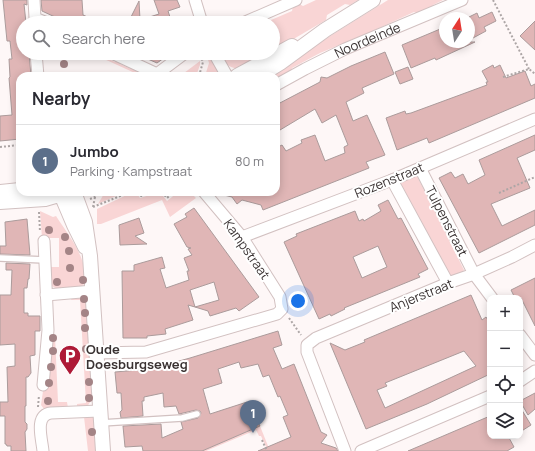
<!DOCTYPE html>
<html lang="en">
<head>
<meta charset="utf-8">
<style>
  :root { --surface:#fff; --page:#f7f7f7; --text:#2b2b33; --muted:#7c7c81; --line:#e1e1e2; --accent:#ae1936 }
  body { margin:0; font-family:Manrope,sans-serif; background:var(--page); color:var(--text) }
  .controls { position:absolute; right:12px; bottom:12px; display:grid; overflow:hidden; border-radius:8px; box-shadow:0 2px 10px #0003 }
  .controls button { width:36px; height:36px; display:grid; place-items:center; padding:0; border:0; border-bottom:1px solid var(--line); background:var(--surface); color:var(--text); font:20px sans-serif }
  .compass { position:absolute; left:439px; top:12px; width:36px; height:36px; border-radius:50%; background:var(--surface); box-shadow:0 2px 10px #0003; rotate:12deg }
  .you { position:absolute; left:298px; top:301px; width:14px; height:14px; margin:-10px; border:3px solid #fff; border-radius:50%; background:#1a73e8; box-shadow:0 0 0 6px #1a73e833 }
  .badge { display:grid; place-items:center; width:26px; height:26px; border-radius:50%; background:var(--accent); color:#fff; font-size:13px; font-weight:700 }
  .pin { position:absolute; translate:-50% -33px; filter:drop-shadow(0 1px 2px #0008) }
  .pin::after { content:''; position:absolute; top:21px; width:14px; height:12px; background:inherit; clip-path:polygon(0 0,100% 0,50% 100%) }
  .list { margin:0; padding:0; list-style:none }
  h2 { display:flex; justify-content:space-between; align-items:center; height:52px; margin:0; padding:0 16px; font-size:17px }
  h2 small { font-size:13px; font-weight:400; color:var(--muted) }
  .list li { display:grid; grid-template-columns:26px 1fr auto; gap:12px; align-items:center; box-sizing:border-box; height:72px; padding:0 16px; border-top:1px solid var(--line) }
  .list b { display:block; font-size:15px; white-space:nowrap }
  .list p { margin:0; font-size:13px; white-space:nowrap; color:var(--muted) }
  .list em { font-size:13px; font-style:normal; color:var(--muted) }
  .icon { flex:none; width:22px; height:22px; fill:none; stroke:currentColor; stroke-width:2; stroke-linecap:round; stroke-linejoin:round }
  .map { position:relative; flex:none; width:535px; height:451px; overflow:hidden }
  .search { position:absolute; background:var(--surface); box-shadow:0 2px 10px #0003; left:16px; top:16px; width:264px; height:44px; display:flex; align-items:center; gap:10px; box-sizing:border-box; padding:0 14px; border-radius:22px; color:var(--muted); font-size:15px }
  .panel { position:absolute; background:var(--surface); box-shadow:0 2px 10px #0003; left:16px; top:72px; width:264px; height:124px; border-radius:12px }
  .map>svg:first-child { display:block }
</style>
</head>
<body>
<div class="map">
<svg width="535" height="451" viewBox="0 0 535 451">
  <rect width="100%" height="100%" fill="#fef7f7"/>
  <!-- green -->
  <path fill="#f9d5d5" d="M316,0H358L350,5L345,4L327,15L326,20L273,51V23H264L292,11L293,6L299,4L303,6Z
    M388,0H443L433,5L432,9L419,14L414,12L364,35L363,38L359,40L356,38L320,53L292,68L291,73L283,77L278,76L276,77L266,76Z
    M91,53H96L115,62L117,59L121,60L120,64L138,72L140,69L143,72L142,76H136L137,74Z
    M206,53C212,58 218,68 218,76H205L209,63Z
    M220,53H270L238,69C227,67 224,62 220,53Z
    M200,61V65L196,76H180Z
    M410,174L417,176L464,270L461,275L451,277L401,184L404,177Z
    M105,192H125L98,204Z
    M133,192H136L140,198L160,192L167,201L178,192H190L196,198L170,217L162,200L101,224H97V209Z
    M40,211L53,217L56,216C71,239 85,254 86,282L81,287C72,288 60,292 52,286L50,267H59V238H42Z
    M82,296L87,299L93,401H91L86,408H77V404L86,403L80,300H71L72,297Z
    M51,336H55L58,402H67L68,408L44,409L41,405Z
    M87,415L94,417L97,451H88L84,417Z
    M260,426L270,451H268L261,436H259L256,430L206,451H202Z"/>
  <!-- building -->
  <path fill="#e0b6b6" stroke="#ab9b9b" fill-rule="evenodd" d="M3,0H27V5L24,4L26,23H23V53H29L31,76H20V139L0,141V116L12,115L9,78L10,77L9,59H12L10,41H7Z
    M41,0H82L83,15L101,23H68L42,11Z
    M154,0H177L180,7L168,11L172,23H128L139,1L140,20L159,14Z
    M492,12L496,21L484,27L486,31L473,38L469,30V17L477,13L479,18Z
    M535,21V50L520,36Z
    M445,27V42H475L436,60L435,58L411,68L402,45Z
    M385,52L394,74L362,88L364,93L346,102L353,121L367,115L385,155L366,162L369,168L263,210L261,205L242,200L237,204L232,197L224,195V192H276V148L282,145L286,151L302,143L301,140L315,135L325,161L345,153L344,147L348,145L336,115L322,123L315,109L280,130L276,122V105L320,82L321,77L327,78L351,66Z
    M134,53H171L157,63Z
    M493,65L494,68L500,65L506,78L525,71L531,86L535,84V98L429,143L427,138L397,150L386,118L405,111L406,114L411,113L487,85L486,82H488L482,71Z
    M408,67L413,79L400,84L395,72Z
    M535,135V150L517,158L530,188L491,204L502,226L535,210V225L479,253L439,178L451,172L455,178L463,174L468,184L485,175L479,160Z
    M388,200L398,219L401,218L428,269L418,274L420,277L344,308L345,309L331,316L330,314L319,319L284,242L297,236L296,234L355,211L359,221L363,219L364,221L381,211L378,205ZM378,246L387,267L362,278L353,257Z
    M194,208L259,297L239,311L236,308L210,316L208,311L195,307L219,300L214,282L190,290L195,307L188,305L193,320L165,329L166,334L147,336V338H123L122,271H134V265L162,257L165,268L160,269L166,288L189,280L187,271H189L184,258L192,255L188,249L191,248L187,247L174,224L187,217L185,214Z
    M139,218L144,233L135,236L147,244L120,245L119,225Z
    M27,219L30,255L0,254V246H6L5,222Z
    M6,263L30,264L29,279H28L27,288H24V313H28V316H40V331H35V355L30,356L31,373L28,377H26V406H25V422L27,424V429L25,432L26,451H11V446H7L6,444H5V416H0V402H8L7,367L15,366V344L0,345V295H11L12,270H6Z
    M535,278V326L521,298H515L511,290Z
    M471,295L482,320L486,317L490,323V374L427,404L366,429L330,343L345,350L365,342L364,340ZM464,351L476,366L385,408L377,390L387,386L385,383Z
    M278,331L282,345L273,348L282,369L294,364L321,432L327,435L321,443L336,448L338,451H258L291,437L283,417L288,415L280,396L278,397L269,375L263,377L258,364L241,368L239,362L218,369L222,383L203,389L210,414L247,402L260,426L202,451H143L142,446L125,447L123,426L161,424L162,438L183,429L181,422L198,418L201,413L200,411L196,410L179,414L176,406L164,407L163,393L144,397V401H142L143,416L121,418L120,412L122,410L121,393H117L115,372L150,369L190,358Z
    M535,393V409L528,415L520,401Z
    M520,407L531,425L520,432Z
    M490,416V436H508L514,447L507,451H408Z"/>
  <g fill="none" stroke-linecap="round" stroke-linejoin="round">
    <!-- service casing -->
    <g stroke="#d2c1c1" stroke-width="8">
      <path id="service" d="M0,258L45,260
        M101,423L182,418L197,414"/>
    </g>
    <!-- minor casing -->
    <g stroke="#d2c1c1" stroke-width="13">
      <g id="minor">
        <path d="M34,0L35,18L47,23"/>
        <path d="M195,0L202,23"/>
        <path d="M243,23L296,0"/>
        <path d="M36,53L38,76"/>
        <path d="M112,53L157,74L185,53"/>
        <path d="M214,53L227,76"/>
        <path id="s1" d="M276,85L305,69L345,49L462,0"/>
        <path d="M420,168L474,274L492,298"/>
        <path d="M392,180L448,283"/>
        <path d="M242,237L392,180L535,119"/>
        <path d="M46,295L93,291"/>
        <path d="M520,335L535,355"/>
        <path d="M96,353L146,352L277,314L282,309L280,297L242,237L204,192"/>
        <path d="M520,381L535,371"/>
        <path d="M43,385L48,330L44,241"/>
        <path d="M43,451C42,439 34,415 51,413L99,411"/>
        <path d="M345,451L307,352V345L316,338L448,283L474,274L512,257L535,245"/>
        <path d="M361,451L490,396"/>
      </g>
    </g>
    <!-- tertiary casing -->
    <g stroke="#d2c1c1" stroke-width="16">
      <path id="tertiary" d="M237,76L292,46
        M259,76L280,63L325,30L373,0
        M0,192L20,190
        M60,192L74,225L85,247
        M74,192L85,222L90,256L103,451
        M0,202L45,199L69,192"/>
    </g>
    <!-- path -->
    <path stroke="#ada6a6" stroke-width="2" stroke-dasharray="2 2" stroke-linecap="butt" d="M493,0L529,69
      M199,76L203,62L199,53
      M503,77L529,69L535,74
      M0,147L20,145
      M138,192L141,196L153,192
      M162,192L167,198L174,192
      M499,193L535,177
      M90,199L95,197L98,192
      M93,207L95,197
      M93,207L130,192
      M39,212L40,232
      M289,318L301,335
      M38,407L39,395
      M262,440L267,451"/>
    <!-- service -->
    <use href="#service" stroke="#fff" stroke-width="5.5"/>
    <!-- minor -->
    <use href="#minor" stroke="#fff" stroke-width="11"/>
    <!-- tertiary -->
    <use href="#tertiary" stroke="#fff" stroke-width="14"/>
  </g>
  <!-- trees -->
  <g fill="#a48486">
    <circle cx="64" cy="64" r="4"/>
    <circle cx="49" cy="230" r="4"/>
    <circle cx="65" cy="237" r="4"/>
    <circle cx="69" cy="251" r="4"/>
    <circle cx="70" cy="268" r="4"/>
    <circle cx="83" cy="280" r="4"/>
    <circle cx="57" cy="282" r="4"/>
    <circle cx="84" cy="299" r="4"/>
    <circle cx="85" cy="313" r="4"/>
    <circle cx="85" cy="328" r="4"/>
    <circle cx="53" cy="338" r="4"/>
    <circle cx="86" cy="349" r="4"/>
    <circle cx="53" cy="351" r="4"/>
    <circle cx="51" cy="367" r="4"/>
    <circle cx="89" cy="382" r="4"/>
    <circle cx="49" cy="383" r="4"/>
    <circle cx="89" cy="398" r="4"/>
    <circle cx="48" cy="401" r="4"/>
    <circle cx="92" cy="432" r="4"/>
  </g>
  <!-- icons -->
  <defs>
    <g id="parking-pin" transform="scale(1.15)"><path d="M0 17L-7.5 6A9.5 9.5 0 1 1 7.5 6Z" fill="#ae1936" stroke="#fff"/><path d="M-3.5-5.5H1a3.5 3.5 0 0 1 0 7H-1V5.5H-3.5ZM-1-3.4V-.6H.8a1.4 1.4 0 0 0 0-2.8Z" fill="#fff"/></g>
  </defs>
  <g fill-rule="evenodd">
    <use href="#parking-pin" x="70" y="356"/>
  </g>
  <g text-anchor="middle" dominant-baseline="central" stroke-width="4" stroke-linejoin="round" paint-order="stroke">
    <!-- street labels -->
    <g font-size="13" fill="#3a3333" stroke="#fff">
      <text stroke="none"><textPath href="#s1" startOffset="102">Noordeinde</textPath></text>
      <text transform="translate(389 180) rotate(-22)">Rozenstraat</text>
      <text transform="translate(447 221) rotate(63)">Tulpenstraat</text>
      <text transform="translate(247 249) rotate(55)">Kampstraat</text>
      <text transform="translate(421 295) rotate(-22)">Anjerstraat</text>
    </g>
    <!-- poi labels -->
    <g font-size="13" font-weight="bold" fill="#3a3333" stroke="#fff" text-anchor="start">
      <text x="86" y="349">Oude<tspan x="86" dy="15">Doesburgseweg</tspan></text>
    </g>
  </g>
</svg>
<div class="controls">
<button>+</button>
<button>−</button>
<button><svg class="icon" aria-label="locate" viewBox="0 0 24 24"><circle cx="12" cy="12" r="6"/><path d="M12 2v4M12 18v4M2 12h4M18 12h4"/></svg></button>
<button><svg class="icon" aria-label="layers" viewBox="0 0 24 24"><path d="M12 4l9 5-9 5-9-5zM3 14l9 5 9-5"/></svg></button>
</div>
<svg class="compass" viewBox="-18 -18 36 36"><path d="M0-13l5 13h-10z" fill="#e53935"/><path d="M0 13l5-13h-10z" fill="#7c7c81"/></svg>
<div class="you"></div>
<div class="pin badge" style="left:253px;top:433px;background:#5c6f8a">1</div>
<div class="search"><svg class="icon" aria-label="search" viewBox="0 0 24 24"><circle cx="10" cy="10" r="6"/><path d="M15 15l6 6"/></svg>Search here</div>
<section class="panel">
<h2>Nearby<small></small></h2>
<ul class="list">
<li><span class="badge" style="background:#5c6f8a">1</span><div><b>Jumbo</b><p>Parking · Kampstraat</p></div><em>80 m</em></li>
</ul>
</section>
</div>
</body>
</html>
